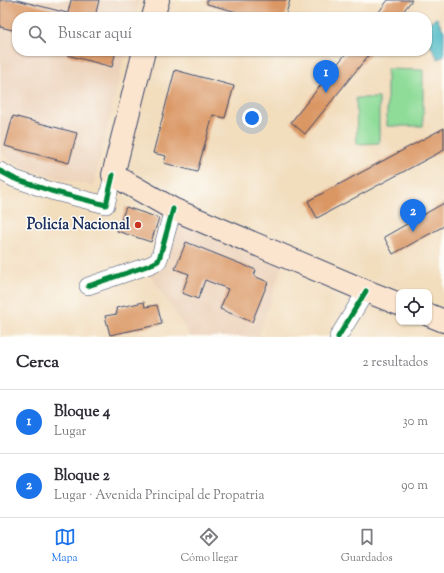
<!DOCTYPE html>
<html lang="es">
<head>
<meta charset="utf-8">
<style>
  :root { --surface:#fff; --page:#f2f2f3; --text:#2b2b33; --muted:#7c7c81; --line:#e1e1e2; --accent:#1a73e8 }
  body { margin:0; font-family:"Sorts Mill Goudy",serif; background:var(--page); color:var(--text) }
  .controls { position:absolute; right:12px; bottom:12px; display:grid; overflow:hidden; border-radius:8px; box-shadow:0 1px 3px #0004 }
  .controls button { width:36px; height:36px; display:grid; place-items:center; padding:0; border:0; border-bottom:1px solid var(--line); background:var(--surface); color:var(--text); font:20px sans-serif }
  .you { position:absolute; left:252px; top:118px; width:14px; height:14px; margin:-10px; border:3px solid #fff; border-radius:50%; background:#1a73e8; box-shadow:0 0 0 6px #1a73e833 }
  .badge { display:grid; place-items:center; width:26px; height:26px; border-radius:50%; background:var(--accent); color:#fff; font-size:13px; font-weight:700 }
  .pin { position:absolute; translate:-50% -33px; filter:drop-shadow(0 1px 2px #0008) }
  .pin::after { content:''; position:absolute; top:21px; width:14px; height:12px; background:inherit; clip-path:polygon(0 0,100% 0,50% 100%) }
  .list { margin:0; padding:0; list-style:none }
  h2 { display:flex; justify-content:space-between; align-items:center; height:52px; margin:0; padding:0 16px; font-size:17px }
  h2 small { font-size:13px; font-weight:400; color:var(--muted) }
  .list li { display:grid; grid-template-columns:26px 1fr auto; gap:12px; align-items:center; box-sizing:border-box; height:64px; padding:0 16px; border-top:1px solid var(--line) }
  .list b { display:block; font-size:15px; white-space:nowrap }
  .list p { margin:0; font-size:13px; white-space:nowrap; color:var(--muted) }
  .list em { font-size:13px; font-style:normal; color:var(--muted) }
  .icon { flex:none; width:22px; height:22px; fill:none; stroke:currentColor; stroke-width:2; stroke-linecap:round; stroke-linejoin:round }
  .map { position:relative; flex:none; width:444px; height:337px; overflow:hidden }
  .search { position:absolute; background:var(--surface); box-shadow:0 1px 3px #0004; left:12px; right:12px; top:12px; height:44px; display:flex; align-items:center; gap:10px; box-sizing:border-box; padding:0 14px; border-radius:16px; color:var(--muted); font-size:15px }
  .sheet { height:180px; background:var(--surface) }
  nav { display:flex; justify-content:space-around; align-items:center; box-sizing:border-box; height:56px; border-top:1px solid var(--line); background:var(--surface); font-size:11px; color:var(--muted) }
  nav a { display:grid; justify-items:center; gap:2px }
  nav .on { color:var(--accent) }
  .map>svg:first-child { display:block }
</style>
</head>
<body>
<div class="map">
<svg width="444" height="337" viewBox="0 0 444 337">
  <rect width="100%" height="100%" fill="#fdfcf7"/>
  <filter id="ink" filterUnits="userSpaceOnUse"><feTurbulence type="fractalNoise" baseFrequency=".025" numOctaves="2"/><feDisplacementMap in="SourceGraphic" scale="8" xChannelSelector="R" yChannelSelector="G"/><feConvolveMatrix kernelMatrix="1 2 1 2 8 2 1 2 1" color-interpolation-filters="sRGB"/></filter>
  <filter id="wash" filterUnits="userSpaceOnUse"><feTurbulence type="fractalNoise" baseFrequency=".012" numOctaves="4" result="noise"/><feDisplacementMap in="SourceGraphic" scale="16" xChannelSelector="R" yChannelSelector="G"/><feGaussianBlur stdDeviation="0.9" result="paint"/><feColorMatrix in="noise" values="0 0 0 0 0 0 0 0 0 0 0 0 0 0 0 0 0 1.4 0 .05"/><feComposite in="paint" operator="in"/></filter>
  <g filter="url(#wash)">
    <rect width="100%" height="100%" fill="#f2ddbd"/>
    <!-- built -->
    <path fill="#ecd2ba" d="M0,0H139L135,17H17V51H126L93,186L40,173L25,169L15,163L0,152Z
      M177,219L282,265L258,337H191L148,272Z"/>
    <!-- green -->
    <path fill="#8fdc99" stroke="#55867c" d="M387,69L423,70V126H387Z
      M356,98H379V143L357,144Z"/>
    <!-- water -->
    <path fill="#4bb9c5" stroke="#337492" d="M437,18L444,31V56L438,59L427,39V23Z"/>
    <g id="blocks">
      <!-- building -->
      <path fill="#da9663" d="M0,0H17L67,13L66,17H17V31L0,27Z
        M71,0H99L95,17H67Z
        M207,0H290L285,17H256L207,4Z
        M388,0H412L399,17H375Z
        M68,51H116L112,67L67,55Z
        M348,51H372L305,134L291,122Z
        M175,70L234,86L225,118L213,115L197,172L164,163L166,156L153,153Z
        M13,116L77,133L69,163L5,146Z
        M444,128V150L317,218L308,201Z
        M444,203V226L393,254L384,237Z
        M126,207L159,218L151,242L117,231Z
        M186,242L256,270L254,276L268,282L252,322L220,309L228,289L205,280L198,299L182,293L189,274L175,269Z
        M144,302L145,307L157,305L162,324L110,335L105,316L117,314L116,308Z"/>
    </g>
  </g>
  <g filter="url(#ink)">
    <use href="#blocks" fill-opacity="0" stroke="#3b496c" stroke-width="1"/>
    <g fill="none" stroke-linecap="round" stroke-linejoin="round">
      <!-- street casing -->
      <g stroke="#3b496c" stroke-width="18">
        <path id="street" d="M0,171L15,179L51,191L106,205L113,175
          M88,286L150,265L158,261L160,256L173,209
          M338,337L366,291"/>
      </g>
      <!-- secondary casing -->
      <g stroke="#3b496c" stroke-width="24">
        <path id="secondary" d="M153,17L158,0
          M144,51L113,175L173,209L366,291L399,304
          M429,315L444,321"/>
      </g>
      <!-- street -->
      <use href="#street" stroke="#fff" stroke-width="17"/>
      <!-- secondary -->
      <use href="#secondary" stroke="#fce5cf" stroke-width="22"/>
      <!-- cycleway casing -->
      <g stroke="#fdfcf7" stroke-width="8">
        <path id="cycleway" d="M0,171L15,179L51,191L106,205L113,175
          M88,286L150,265L158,261L160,256L173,209
          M338,337L366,291"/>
      </g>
      <!-- cycleway -->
      <use href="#cycleway" stroke="#00873e" stroke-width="5"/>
    </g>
  </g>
  <!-- markers -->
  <circle fill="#c8321e" stroke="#fdfcf7" stroke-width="1.5" cx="138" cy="225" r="4"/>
  <g text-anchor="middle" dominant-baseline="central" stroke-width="3" stroke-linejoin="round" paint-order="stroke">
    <!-- poi labels -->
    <g font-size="15" font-weight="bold" fill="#1b2f5e" stroke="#fdfcf7" text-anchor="end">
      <text x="130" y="225">Policía Nacional</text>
    </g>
  </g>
</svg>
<div class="controls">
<button><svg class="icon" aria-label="locate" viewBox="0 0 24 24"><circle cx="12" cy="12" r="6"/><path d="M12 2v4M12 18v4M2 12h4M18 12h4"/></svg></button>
</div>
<div class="you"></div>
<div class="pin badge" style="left:326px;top:93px">1</div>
<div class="pin badge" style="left:413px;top:232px">2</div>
<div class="search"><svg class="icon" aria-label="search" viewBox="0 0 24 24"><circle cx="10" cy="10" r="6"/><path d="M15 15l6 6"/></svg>Buscar aquí</div>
</div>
<section class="sheet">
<h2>Cerca<small>2 resultados</small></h2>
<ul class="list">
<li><span class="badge">1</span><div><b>Bloque 4</b><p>Lugar</p></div><em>30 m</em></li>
<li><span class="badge">2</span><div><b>Bloque 2</b><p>Lugar · Avenida Principal de Propatria</p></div><em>90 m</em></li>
</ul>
</section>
<nav>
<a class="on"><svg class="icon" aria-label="map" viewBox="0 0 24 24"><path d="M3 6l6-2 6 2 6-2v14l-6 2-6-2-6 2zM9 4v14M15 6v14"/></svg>Mapa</a>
<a><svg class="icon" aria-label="directions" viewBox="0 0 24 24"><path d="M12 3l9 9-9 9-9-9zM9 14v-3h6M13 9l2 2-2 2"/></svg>Cómo llegar</a>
<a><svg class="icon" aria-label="saved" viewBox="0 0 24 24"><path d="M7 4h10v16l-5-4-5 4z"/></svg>Guardados</a>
</nav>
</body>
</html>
